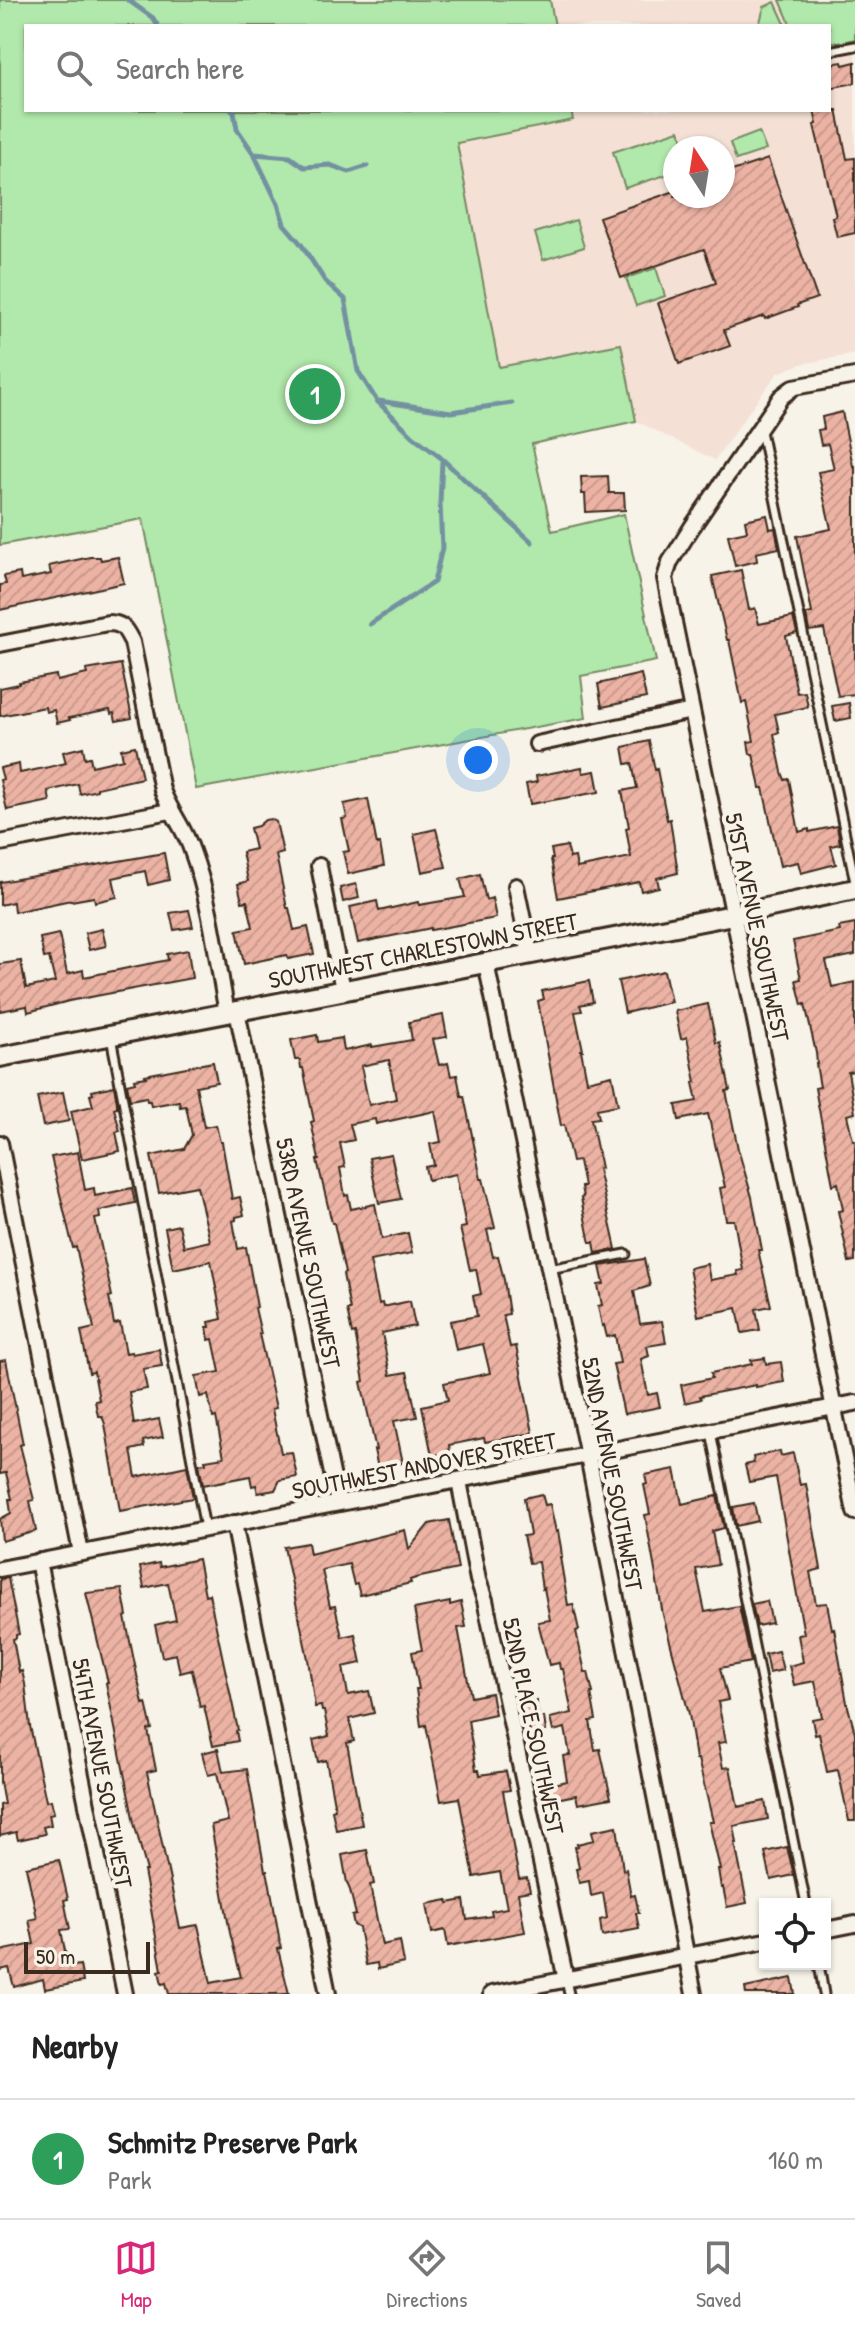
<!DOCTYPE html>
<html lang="en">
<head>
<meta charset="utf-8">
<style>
  :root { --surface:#fff; --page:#f6f6f6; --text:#222; --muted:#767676; --line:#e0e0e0; --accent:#db2777 }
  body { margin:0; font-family:"Patrick Hand",sans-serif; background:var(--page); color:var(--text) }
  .controls { position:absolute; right:24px; bottom:24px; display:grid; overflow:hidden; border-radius:0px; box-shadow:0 2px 6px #0004 }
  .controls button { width:72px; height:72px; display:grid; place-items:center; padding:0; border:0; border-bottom:2px solid var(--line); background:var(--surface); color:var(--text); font:40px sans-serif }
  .compass { position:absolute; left:663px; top:136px; width:72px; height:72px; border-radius:50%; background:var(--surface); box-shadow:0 2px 6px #0004; rotate:348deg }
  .scale { position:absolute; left:24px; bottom:20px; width:126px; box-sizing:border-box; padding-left:8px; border:4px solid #3b2a1e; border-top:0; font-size:22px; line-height:28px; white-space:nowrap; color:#3b2a1e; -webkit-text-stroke:6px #f7f3e8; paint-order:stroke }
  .you { position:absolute; left:478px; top:760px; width:28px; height:28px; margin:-20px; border:6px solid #fff; border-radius:50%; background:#1a73e8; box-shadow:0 0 0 12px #1a73e833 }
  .badge { display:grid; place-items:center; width:52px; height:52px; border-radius:50%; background:var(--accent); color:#fff; font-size:26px; font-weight:700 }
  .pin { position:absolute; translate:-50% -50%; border:4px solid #fff; box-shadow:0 2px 8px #0006 }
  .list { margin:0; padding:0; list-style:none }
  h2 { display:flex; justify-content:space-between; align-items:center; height:104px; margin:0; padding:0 32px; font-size:34px }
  h2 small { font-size:26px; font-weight:400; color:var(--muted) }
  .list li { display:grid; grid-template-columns:52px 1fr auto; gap:24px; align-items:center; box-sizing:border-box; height:120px; padding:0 32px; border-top:2px solid var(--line) }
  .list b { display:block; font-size:30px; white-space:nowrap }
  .list p { margin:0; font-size:26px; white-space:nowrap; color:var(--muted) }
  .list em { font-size:26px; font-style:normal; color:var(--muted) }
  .icon { flex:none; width:44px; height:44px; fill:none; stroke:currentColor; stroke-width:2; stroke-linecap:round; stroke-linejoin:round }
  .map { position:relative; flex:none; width:855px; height:1994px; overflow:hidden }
  .search { position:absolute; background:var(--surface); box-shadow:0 2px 6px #0004; left:24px; right:24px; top:24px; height:88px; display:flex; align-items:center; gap:20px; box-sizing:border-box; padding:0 28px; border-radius:0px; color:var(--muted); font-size:30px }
  .sheet { height:224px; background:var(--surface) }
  nav { display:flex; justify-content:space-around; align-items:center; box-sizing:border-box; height:112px; border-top:2px solid var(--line); background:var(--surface); font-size:22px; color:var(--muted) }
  nav a { display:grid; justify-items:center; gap:4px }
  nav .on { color:var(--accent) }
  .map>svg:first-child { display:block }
</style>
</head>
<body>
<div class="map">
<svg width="855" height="1994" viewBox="0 0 855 1994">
  <defs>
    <pattern id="building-hatch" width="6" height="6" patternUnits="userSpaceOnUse" patternTransform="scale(2)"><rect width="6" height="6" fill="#ecb3a4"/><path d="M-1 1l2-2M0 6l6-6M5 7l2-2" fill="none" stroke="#cb9a8d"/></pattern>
  </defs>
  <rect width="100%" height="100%" fill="#f7f3e8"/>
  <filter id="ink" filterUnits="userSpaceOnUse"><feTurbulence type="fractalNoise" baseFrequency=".0125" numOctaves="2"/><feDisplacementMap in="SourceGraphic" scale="16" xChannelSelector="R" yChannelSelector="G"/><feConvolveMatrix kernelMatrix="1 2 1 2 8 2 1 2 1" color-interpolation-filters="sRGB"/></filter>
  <g filter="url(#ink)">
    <!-- built -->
    <path fill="#f4e0d4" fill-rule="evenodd" d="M550,0H855V354L801,364L778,373L757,400L715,460L636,421L621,344L499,367L456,142L572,120L571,110H829V26H555ZM675,148H723V196H675Z"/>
    <!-- green -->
    <path fill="#b1e8ab" stroke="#768964" stroke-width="2" d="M0,0H550L555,26H26V110H571L573,120L457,143L499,367L621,344L636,421L532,444L552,531L624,514L656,661L581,676L586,718L196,789L143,519L0,545Z
      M780,0H855V39L844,42H829V26H791Z
      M775,2L786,26H759L764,7Z
      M679,130L686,148H675V172L625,188L613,152Z
      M759,132L766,150L736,160L730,143Z
      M576,220L584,247L543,260L535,233Z
      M656,268L665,296L636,306L626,278Z"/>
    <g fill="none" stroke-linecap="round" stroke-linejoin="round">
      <!-- stream -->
      <path stroke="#7391a1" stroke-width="5" d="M128,0L153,18L158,26
        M231,110L234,112L237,129L254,154L278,204L284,224L301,244L325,281L345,299L358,371L377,401L413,436L440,457L532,542
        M254,154L290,157L304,167L330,165L349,172L367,166
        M379,401L451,412L512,403
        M370,624L434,582L442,548L440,503L442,461"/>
    </g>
    <!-- building -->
    <path fill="url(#building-hatch)" stroke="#3b2a1e" stroke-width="2" fill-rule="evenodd" d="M842,62L843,65L855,62V83L829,88V64Z
      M814,110H837L847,159L855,158V233L837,237L832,217L836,216L814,125L817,124Z
      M768,159L817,298L797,305L798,307L765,319L764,316L724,330L730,346L679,364L658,303L716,283L704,249L621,278L599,217L675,191V196H723V174Z
      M842,412L853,466H855V694L838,696L824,629L809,631L806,614L812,613L797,536L831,529L818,472L834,469L828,444L821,445L818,430L824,429L822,417Z
      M608,476L609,493H624L625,510L586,512L585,494H582L581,477Z
      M767,515L770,529L775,528L779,548L756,553L757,561L735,566L728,535L747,531L745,520Z
      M90,557H100L101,560L118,557L124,583L0,610V585L6,584L4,576L20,573L21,580L51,574L49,566Z
      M741,570L749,610L755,608L759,624L793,617L797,633L786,636L797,693L805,692L808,707L775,714L779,732L774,734L782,772L785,780L789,779L799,832L809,829V832L837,826L840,844L831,846L836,864L801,873L798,862L780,866L763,788H760L753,754H750L748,742L754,741L746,702L742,703L729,640H727L712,576Z
      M121,664L132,718L116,721L114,713L111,714L110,710L69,718L70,720L57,723L54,710L46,712L45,707L0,716V688L19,684V682L56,675L57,681L87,674L86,670Z
      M641,674L646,698L602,707L598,684Z
      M849,703L851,718L835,721L832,706Z
      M649,741L655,770L657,769L667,820L670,819L678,873L657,878L659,887L641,891L639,882L558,898L551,859H553L551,849L567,846L570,858L575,857L577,868L631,857L626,828L629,827L622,791L637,788L632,763L626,764L623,747Z
      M135,746L142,778L97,788V790L80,794L78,784L48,791L50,801L7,810L0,780L3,779L0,768L19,764L20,773L49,767L66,763L63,752L83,747L85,758L90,757L92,766L123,759L121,749Z
      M582,767L583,773L595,771L599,792L530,804L526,784L537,782L536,776Z
      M368,799L377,845L380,844L384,866L348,874L343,852L349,851L342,819L347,818L344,804Z
      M271,819L276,822L283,853L276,855L287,908H289L294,930L308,927L314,954L288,959L287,955L244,964L237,930L253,927L247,901L242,902L238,884L248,881L242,852L255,849L250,828L258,826L265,820Z
      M436,829L446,867L422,872L414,834Z
      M164,853L169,880L148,885L145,871L113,878L117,897L95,902L94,897L71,901V900L14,912L13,902L0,905V882Z
      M480,874L486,900L492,898L496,918L431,930V928L358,943L350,907L377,901L379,911L418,902L419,905L465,897L460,879Z
      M356,884L359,898L343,902L340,888Z
      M189,910L193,927L174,930L170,913Z
      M855,924V955L826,961L832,987L855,982V1071L848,1072L855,1113L847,1115L853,1140H855V1261L849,1262L838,1211L843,1210L838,1183L833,1185L815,1088L820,1087L816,1064H817L816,1053L805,1004L802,1005L796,980L801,979L793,941L840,931L839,927Z
      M102,929L106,946L89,950L85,933Z
      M59,934L67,974L83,970L84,977L123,969L168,960L167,954L188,950L192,978L69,1001L28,1012L27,1006L0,1011V964L21,961L26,988L55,982L49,957L44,958L40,938Z
      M664,971L671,1002L625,1013L618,981Z
      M589,981L593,1002L580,1005L582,1011L575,1012L583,1050H581L587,1081L612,1075L618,1105L597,1109L599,1118L591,1119L601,1168L598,1169L616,1249L596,1253L594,1242H590L589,1239L581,1198L583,1197L581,1187L584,1186L579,1161L572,1162L564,1125L561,1126L538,1001L544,999L542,991Z
      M708,1004L716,1043L720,1042L730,1090L726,1091L738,1149L752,1197L762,1250H758L771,1306L756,1309L760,1330L742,1333L737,1308L698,1316L689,1268L707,1264L710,1280L738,1275L737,1271L743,1270L734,1220H726L720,1188L725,1187L708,1114L679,1120L676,1105L697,1101L693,1083L696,1082L687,1037L681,1039L675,1011Z
      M443,1015L447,1037L433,1039L439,1065L448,1063L451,1076L457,1075L461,1096H464L481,1179H483L495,1228L487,1230L493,1257L498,1256L504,1280L509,1314L503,1315L510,1347L516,1346L533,1433L485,1442L484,1438L449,1445L450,1452L432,1456L422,1406L448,1400L444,1383L490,1373L483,1344L456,1350L450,1321L477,1316L473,1296L481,1294L476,1269L470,1270L460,1228L466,1227L456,1174L428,1180L425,1167L434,1165L430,1144L441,1142L435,1111L376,1124L375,1119L350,1124L354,1140L340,1143L345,1167L340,1168L345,1196L348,1195L351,1209L375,1204L382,1239L408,1233L412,1253L370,1261L379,1304L382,1303L383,1307L410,1301L415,1326L382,1333L390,1375L407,1372L417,1417L394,1421L403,1463L378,1468L374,1450H376L361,1382L364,1381L355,1333L352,1334L347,1310H350L343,1274L345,1273L334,1223H332L317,1160H319L311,1122L314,1121L303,1068H301L300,1060H295L291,1040L317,1035L318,1042L342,1038L344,1051L372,1045V1047L412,1040L409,1022ZM389,1060L396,1099L369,1105L361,1066Z
      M213,1062L217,1082L196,1086L204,1127L216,1125L220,1142H222L232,1199L240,1197L244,1215L236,1217V1220L233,1221L238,1249L246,1247L257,1307L255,1308L261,1334H259L276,1408L272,1409L281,1453L292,1452L297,1477L280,1480L275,1490L258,1493L256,1485L252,1486L250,1476L203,1485L199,1464L206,1463L205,1460L224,1457L216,1417L213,1418L208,1395L200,1397L196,1376L220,1372L213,1339L209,1340L207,1327H210L209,1322L222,1319L211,1261L173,1269L165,1228L179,1225L184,1247L210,1241L197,1186L159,1193L151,1156L184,1149L192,1135L186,1106L180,1107L179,1101L151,1106L150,1101H147L146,1097L130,1100L127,1084L135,1082L134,1079L146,1077L145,1075Z
      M114,1086L117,1103V1107L114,1108L120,1131L116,1132L120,1151L82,1159L71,1111L93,1106L90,1095L93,1094L92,1091Z
      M63,1092L69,1121L43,1126L37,1097Z
      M78,1152L85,1190L94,1188L95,1196L132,1188L135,1203L99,1211L100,1218L95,1219L112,1296L109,1297L114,1324L120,1323L126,1353L131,1352L132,1354L159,1349L162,1366L143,1369L147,1389L129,1392L134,1424L159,1419L163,1437L143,1441L144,1447L131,1450L136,1477L187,1466L193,1498L120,1511L105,1424L102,1416H98L95,1401L99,1400L94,1372L89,1373L81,1331L94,1328L76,1247L73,1248L51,1157Z
      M391,1154L401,1199L379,1203L369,1158Z
      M644,1259L650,1286L634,1291L640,1324L662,1321L666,1343L647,1346L649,1356L641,1359L648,1395L657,1393L660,1407L624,1414L613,1364L620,1363L615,1335L607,1337L604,1325L602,1326L598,1306L602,1305L598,1285L604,1284L600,1266Z
      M765,1358L766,1364L781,1362L784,1382L756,1387V1385L700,1396L701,1399L685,1403L681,1385L712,1378L711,1373L752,1364L751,1360Z
      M6,1360L23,1444L20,1445L34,1500L30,1501L36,1531L2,1541L0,1519L11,1513L9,1499H12L6,1473L0,1474V1361Z
      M780,1451L781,1456L793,1453L800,1485L806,1484L821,1569L810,1572L816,1604L827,1603L832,1629L834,1628L847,1703L855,1733V1821H849L838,1770L827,1772L819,1734L815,1735L812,1719L822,1717L815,1681L794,1685L789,1666L803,1662L798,1635L804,1634L776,1477L749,1482L745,1465L754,1463L753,1457Z
      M675,1469L682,1504L717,1496L724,1528L712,1531L718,1565L696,1569L705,1612L739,1606L751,1662L720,1668L728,1700L718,1702L726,1742L718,1743L723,1768L730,1767L738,1807L765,1801L768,1819L734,1826L737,1843H735L747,1903L727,1907L723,1887L721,1888L718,1869H720L709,1822H713L698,1759H696L689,1714L663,1615L645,1515L650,1514L644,1485L647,1484L645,1475Z
      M542,1494L545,1505L550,1504L556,1532L558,1531L561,1548L562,1557H560L568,1605L573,1604L579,1630L576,1631L585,1672H588L593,1693H591L596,1720L590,1721L595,1750L600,1749L611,1798L578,1804L576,1795L541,1802L538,1787L567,1781L563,1756L570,1755L565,1728L553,1731L550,1718L572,1713L563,1669H560L559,1663L549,1665L538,1622L550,1620L544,1588L542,1589L538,1562L529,1563L523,1536L530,1535L524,1498Z
      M754,1503L758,1521L736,1526L733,1507Z
      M449,1520L458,1569L416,1578L410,1580L411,1583L360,1595L357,1584L354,1585L349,1564L322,1570L330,1607L335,1606L342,1637L355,1634L361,1663L343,1667L348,1695L369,1691L374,1713L349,1719L354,1741L347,1743L362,1825L336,1830L332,1810L335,1809L326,1760L318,1762L313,1740L329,1736L324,1711H322L321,1706L315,1707L308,1659L284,1547L308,1543L310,1554L405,1530L409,1549L429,1524Z
      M198,1559L205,1595L209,1594L238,1730L236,1731L238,1741L213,1746L204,1706L200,1707L192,1670L180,1673L176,1654L162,1657L155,1625L176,1620L168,1583L144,1588L140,1567L159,1563L160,1567Z
      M8,1578L19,1634L16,1635V1638L13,1639L19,1672L22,1671L25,1684L30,1726L46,1801L51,1800L54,1813L49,1814L51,1825L43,1827L45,1834L18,1840L16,1832L0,1836V1805L4,1804L0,1782V1579Z
      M122,1589L127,1616L125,1617L143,1704L146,1703L152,1729L148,1730L156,1770L147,1772L180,1928L198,1925L211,1983L241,1977L230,1933L211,1825L228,1821L217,1773L208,1775L202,1753L218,1749L223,1772L247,1769L265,1871H267L270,1885L281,1948L278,1949L289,1994H169L166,1983L162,1984L159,1971L162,1970L144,1871H147L134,1823L106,1683H108L86,1593Z
      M767,1601L772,1623L757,1626L752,1604Z
      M450,1602V1605L461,1602L466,1627L458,1628L471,1697L491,1693L495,1714L468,1720L476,1770H479L480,1775L506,1771L510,1790L503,1791L519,1879L527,1878L530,1891L518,1893L525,1932L448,1946L445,1930L432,1933L427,1904L448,1900V1903L464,1900L467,1920L492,1916L491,1911L507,1908L500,1872L474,1877L459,1798L441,1801L426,1725L421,1726L416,1689H419L412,1652L422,1650L414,1609Z
      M778,1651L783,1670L769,1673L765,1654Z
      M536,1701L539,1716L524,1719L520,1704Z
      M544,1717L546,1731L530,1735L528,1721Z
      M617,1826L623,1870L626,1869L631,1896L635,1895L639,1913H636L639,1929L602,1936L600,1920L607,1918L603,1893L591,1896L589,1881L579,1883L576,1869L579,1868L575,1847L578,1846L577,1844L594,1840L592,1831Z
      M787,1847L794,1875L771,1880L765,1852Z
      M367,1850L374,1884L370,1885L382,1945L400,1941L404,1963L378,1969L377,1963L366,1965L359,1928L354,1925L352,1916L356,1915L350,1890L347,1883L342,1855Z
      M59,1860L68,1899L64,1900L70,1929L61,1930L68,1967L80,1965L83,1982L45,1989L43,1979L14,1987L9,1968L0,1970V1951L34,1944L29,1920L37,1918L26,1867Z
      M792,1978L795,1994H746L745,1988Z"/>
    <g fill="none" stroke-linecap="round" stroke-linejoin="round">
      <!-- lane casing -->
      <g stroke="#3b2a1e" stroke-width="13">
        <path id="lane" d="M829,51L855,46
          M761,431L855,882
          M111,1037L205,1528
          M549,1269L626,1254
          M711,1432L806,1904
          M819,1964L824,1994
          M566,1980L569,1994"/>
      </g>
      <!-- street casing -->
      <g stroke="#3b2a1e" stroke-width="20">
        <path id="street" d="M855,376L794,387L781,397L692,527L670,562L665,578L855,1512
          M0,644L108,623C123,623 125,629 132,642L162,790C170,812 185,829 192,851C211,902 217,960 227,1013
          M537,744L692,711
          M0,843L170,811
          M319,866L343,990
          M516,886L530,954
          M486,963L588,1456L694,1994
          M237,1011L338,1503
          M0,1143L81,1553
          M459,1481L478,1580L485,1600L566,1980
          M234,1523L328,1994
          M38,1561L125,1994
          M0,1569L855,1403
          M825,1930L855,1924
          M491,1994L765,1941"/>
      </g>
      <!-- secondary casing -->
      <g stroke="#3b2a1e" stroke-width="24">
        <path id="secondary" d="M0,1057L733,915L855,889"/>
      </g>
      <!-- lane -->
      <use href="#lane" stroke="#f7f3e8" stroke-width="7"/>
      <!-- street -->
      <use href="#street" stroke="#f7f3e8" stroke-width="14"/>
      <!-- secondary -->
      <use href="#secondary" stroke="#f7f3e8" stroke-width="18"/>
    </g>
  </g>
  <g text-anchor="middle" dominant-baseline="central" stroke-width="8" stroke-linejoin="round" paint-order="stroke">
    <!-- street labels -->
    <g font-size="24" fill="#3b2a1e" stroke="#f7f3e8">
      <text transform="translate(758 927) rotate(78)">51ST AVENUE SOUTHWEST</text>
      <text transform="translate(423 950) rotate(-11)">SOUTHWEST CHARLESTOWN STREET</text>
      <text transform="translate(309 1253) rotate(78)">53RD AVENUE SOUTHWEST</text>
      <text transform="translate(424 1465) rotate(-11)">SOUTHWEST ANDOVER STREET</text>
      <text transform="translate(613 1474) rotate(79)">52ND AVENUE SOUTHWEST</text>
      <text transform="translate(534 1726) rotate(78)">52ND PLACE SOUTHWEST</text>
      <text transform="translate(103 1773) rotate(79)">54TH AVENUE SOUTHWEST</text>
    </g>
  </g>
</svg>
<div class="controls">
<button><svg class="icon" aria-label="locate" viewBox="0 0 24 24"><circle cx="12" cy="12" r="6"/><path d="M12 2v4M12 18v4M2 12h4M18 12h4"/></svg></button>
</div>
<svg class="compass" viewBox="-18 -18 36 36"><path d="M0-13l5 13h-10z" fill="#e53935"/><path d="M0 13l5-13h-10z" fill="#767676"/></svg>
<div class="scale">50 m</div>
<div class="you"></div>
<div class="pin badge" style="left:315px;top:394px;background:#2e9e5b">1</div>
<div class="search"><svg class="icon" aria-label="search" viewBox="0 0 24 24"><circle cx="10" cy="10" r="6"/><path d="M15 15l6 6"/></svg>Search here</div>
</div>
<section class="sheet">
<h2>Nearby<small></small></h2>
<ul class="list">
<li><span class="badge" style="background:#2e9e5b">1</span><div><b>Schmitz Preserve Park</b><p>Park</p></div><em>160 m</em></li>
</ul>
</section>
<nav>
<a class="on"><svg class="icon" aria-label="map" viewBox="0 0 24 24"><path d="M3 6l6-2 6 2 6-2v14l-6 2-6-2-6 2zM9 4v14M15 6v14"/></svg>Map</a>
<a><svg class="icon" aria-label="directions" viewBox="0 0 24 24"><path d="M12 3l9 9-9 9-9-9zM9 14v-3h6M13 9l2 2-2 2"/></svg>Directions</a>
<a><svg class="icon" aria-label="saved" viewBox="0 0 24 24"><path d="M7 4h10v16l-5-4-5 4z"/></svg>Saved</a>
</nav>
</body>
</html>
